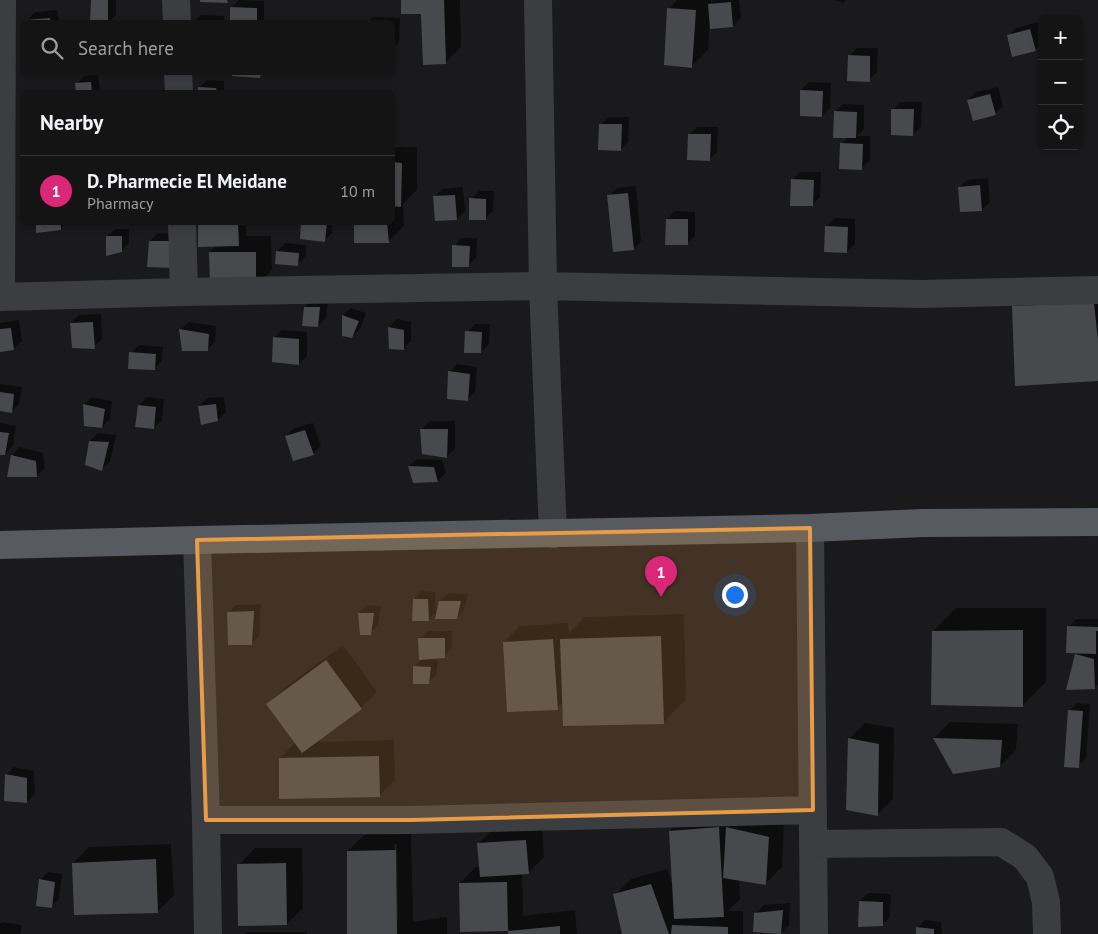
<!DOCTYPE html>
<html lang="en">
<head>
<meta charset="utf-8">
<style>
  :root { --surface:#141415; --page:#1d1d1e; --text:#f1f3f6; --muted:#9d9ea0; --line:#333334; --accent:#db2777 }
  body { margin:0; font-family:"PT Sans",sans-serif; background:var(--page); color:var(--text) }
  .controls { position:absolute; right:15px; top:15px; display:grid; overflow:hidden; border-radius:8px; box-shadow:0 2px 8px #0003 }
  .controls button { width:45px; height:45px; display:grid; place-items:center; padding:0; border:0; border-bottom:1px solid var(--line); background:var(--surface); color:var(--text); font:25px sans-serif }
  .you { position:absolute; left:734px; top:594px; width:18px; height:18px; margin:-12px; border:4px solid #fff; border-radius:50%; background:#1a73e8; box-shadow:0 0 0 8px #1a73e833 }
  .badge { display:grid; place-items:center; width:32px; height:32px; border-radius:50%; background:var(--accent); color:#fff; font-size:16px; font-weight:700 }
  .pin { position:absolute; translate:-50% -41px; filter:drop-shadow(0 1px 2px #0008) }
  .pin::after { content:''; position:absolute; top:26px; width:18px; height:15px; background:inherit; clip-path:polygon(0 0,100% 0,50% 100%) }
  .list { margin:0; padding:0; list-style:none }
  h2 { display:flex; justify-content:space-between; align-items:center; height:65px; margin:0; padding:0 20px; font-size:21px }
  h2 small { font-size:16px; font-weight:400; color:var(--muted) }
  .list li { display:grid; grid-template-columns:32px 1fr auto; gap:15px; align-items:center; box-sizing:border-box; height:70px; padding:0 20px; border-top:1px solid var(--line) }
  .list b { display:block; font-size:19px; white-space:nowrap }
  .list p { margin:0; font-size:16px; white-space:nowrap; color:var(--muted) }
  .list em { font-size:16px; font-style:normal; color:var(--muted) }
  .icon { flex:none; width:28px; height:28px; fill:none; stroke:currentColor; stroke-width:2; stroke-linecap:round; stroke-linejoin:round }
  .map { position:relative; flex:none; width:1098px; height:934px; overflow:hidden }
  .search { position:absolute; background:var(--surface); box-shadow:0 2px 8px #0003; left:20px; top:20px; width:375px; height:55px; display:flex; align-items:center; gap:12px; box-sizing:border-box; padding:0 18px; border-radius:8px; color:var(--muted); font-size:19px }
  .panel { position:absolute; background:var(--surface); box-shadow:0 2px 8px #0003; left:20px; top:90px; width:375px; height:135px; border-radius:8px }
  .map>svg:first-child { display:block }
</style>
</head>
<body>
<div class="map">
<svg width="1098" height="934" viewBox="0 0 1098 934">
  <rect width="100%" height="100%" fill="#1a1a1c"/>
  <!-- shadow -->
  <path fill="#0007" fill-rule="evenodd" d="M92,0H116V15L108,22L91,21Z
    M239,0L264,1V22H231V8Z
    M402,0H460L461,47L445,63L422,12Z
    M677,0H711V2L714,0H739L741,18L733,26L709,28L708,50L692,66L669,9Z
    M834,0H846L843,3Z
    M57,10L60,22H27V20L35,12Z
    M201,15L224,16V22H194Z
    M373,17L400,18L399,42L392,48V22H367Z
    M1038,22L1042,36V43L1035,50L1009,36L1016,28Z
    M857,48H878L877,72L869,80L849,56Z
    M98,75L100,91L99,92H77V84L84,76Z
    M207,80L224,81V92H199V88Z
    M809,82L831,83L830,108L822,116L801,90Z
    M998,87L1003,106L995,114L968,100L976,92Z
    M900,102H922L921,127L913,134L893,110Z
    M843,104L864,105V129L857,136H870V160L862,168L841,144L848,137L835,112Z
    M608,117H629L628,142L620,150L600,125Z
    M697,127H718L717,152L709,160L689,135Z
    M392,147H417V190L403,204L404,226L388,242L355,222H392Z
    M800,172H821L820,197L812,205L792,180Z
    M988,178L990,202L982,210L959,188L967,180Z
    M636,186L641,241L633,249L609,196L617,188Z
    M463,187L465,211L457,219L434,197L442,189Z
    M479,191H494L493,211L485,219L471,199Z
    M675,211L695,212V236L687,244L667,219Z
    M834,218L855,219V244L847,252L827,226Z
    M37,222H67L60,229Z
    M199,222H246V236H271L272,270L256,286L210,252L217,245Z
    M302,222H333L332,233L324,241Z
    M115,229H129V243L121,251L107,236Z
    M158,233L180,234L179,258L150,241Z
    M461,238H477L476,258L468,266L454,246Z
    M285,243L306,245V256L298,264L277,251Z
    M1098,281V380L1013,307L1036,283Z
    M313,299L328,300L326,318L318,326L305,307Z
    M351,308L366,313L360,329L352,337L343,335V315Z
    M101,314L102,339L94,347L71,323L79,315Z
    M397,319L411,322V341L403,349L389,327Z
    M19,320L22,341L14,349L0,351V323Z
    M189,322L216,326L215,342L207,350L181,329Z
    M475,324H490L489,344L481,352L467,332Z
    M282,330L307,332V356L299,364L274,338Z
    M139,345L163,347L162,361L154,369L131,353Z
    M457,364L477,367L475,392L468,399L450,372Z
    M0,384L22,387L19,404L11,412L0,410Z
    M92,397L112,401L110,419L102,427L84,404Z
    M147,397L164,399L162,420L154,428L139,405Z
    M224,397L226,412L218,420L199,406L207,398Z
    M430,421H455V449L447,456L422,429Z
    M0,423L16,426L13,446L5,454L0,453Z
    M313,423L321,446L313,454L286,436L294,428Z
    M98,433L116,435L110,462L102,469L90,441Z
    M20,447L43,453L45,468L37,476L12,455Z
    M417,459L442,460L446,473L438,481L414,482L409,466Z
    M422,591L435,592L436,612L428,620L414,599Z
    M448,593L468,594L464,610L456,618L440,601Z
    M261,604L259,636L251,644L228,613L236,605Z
    M367,605L381,606L378,625L370,633L359,613Z
    M956,608H1046V682L1022,706L933,631Z
    M684,614L686,699L663,723L564,702L557,708L504,642L520,626L568,623L569,633L585,617Z
    M1076,619H1098V685L1095,688L1068,689L1077,653L1068,627Z
    M427,631H452V648L444,656L431,659L438,660L436,675L428,683L415,666L423,658L419,639Z
    M343,645L377,692L361,708L315,742L394,740L395,780L379,796L280,758L296,742L268,704L284,688Z
    M1077,703L1090,704L1086,758L1078,766L1069,711Z
    M950,722L1018,724L1016,750L1000,766L953,773L934,738Z
    M865,723L894,728L893,799L877,815L849,739Z
    M14,767L34,771L35,794L27,802L6,775Z
    M686,815L784,821L782,867L766,883L739,879L740,899L728,911H743V934H624L615,895L631,879L667,869L673,885L670,831Z
    M542,824L544,857L528,873H522L523,913L521,916L575,910L577,934H509V931L511,929L462,930L460,883L476,867H480L479,843L495,827Z
    M411,834L413,922L447,917V934H349L348,851L364,835ZM394,844H397L398,921H396Z
    M171,844L174,895L158,911L73,863L89,847Z
    M255,848H302L303,908L287,924L239,865Z
    M48,872L62,874L59,899L51,907L40,880Z
    M868,893L891,894L890,917L882,925L860,901Z
    M790,903L789,925L781,933L756,913L764,905Z
    M925,920L941,922L942,934H917V928Z
    M2,922L22,925L20,934H0V924Z
    M247,932H307V934H246Z"/>
  <!-- building -->
  <path fill="#47494c" d="M91,0H108V22H90Z
    M200,0H227L228,3L200,2Z
    M401,0H444L446,64L423,65L421,14H401Z
    M731,2L733,27L710,29L708,4Z
    M230,7L257,8V22H230Z
    M667,8L696,10L692,68L664,65Z
    M50,18L51,22H26L25,20Z
    M1030,29L1036,51L1012,57L1007,35Z
    M848,55L870,56V82L847,81Z
    M232,72H261L260,78L232,76Z
    M91,82L92,92H76L75,83Z
    M198,87L216,88L217,92H198Z
    M800,90L823,91L822,117L800,116Z
    M990,94L996,115L973,121L967,100Z
    M891,109H914L913,136L891,135Z
    M834,111L857,112L856,138H833Z
    M599,124H622L621,151L598,150Z
    M688,134H711L710,161L687,160Z
    M840,143L863,144L862,170L839,169Z
    M392,162L402,163L401,207L392,206Z
    M791,179L814,180L813,206H790Z
    M980,185L982,211L960,212L958,187Z
    M628,193L634,250L613,252L607,195Z
    M455,195L457,220L435,221L433,196Z
    M469,198L486,199V220H469Z
    M666,219H688V245H665Z
    M36,222H61V230L36,233Z
    M198,222H238L239,246L198,247Z
    M301,222H327L325,242L300,239Z
    M354,222H387L389,243H354Z
    M825,226L848,227L847,253L824,252Z
    M106,236H122V252L106,256Z
    M149,241H173L172,268L147,267Z
    M452,245L470,246L469,267H452Z
    M276,251L299,253L298,266L275,264Z
    M209,252H256V287L210,286Z
    M1094,303L1098,340V381L1015,386L1012,306Z
    M304,307H320L318,327L302,326Z
    M342,315L359,321L352,338L342,336Z
    M93,322L95,349L72,348L70,323Z
    M388,327L404,330V350L389,349Z
    M11,328L14,350L0,352V329Z
    M179,329L209,334L208,351H182Z
    M465,331L482,332L481,353H464Z
    M273,337L299,339V365L272,362Z
    M129,352L156,354L155,370L128,369Z
    M448,371L470,374L468,401L447,399Z
    M0,392L14,394L12,413L0,411Z
    M83,404L105,409L102,428L84,426Z
    M216,404L218,421L201,425L198,406Z
    M138,405L156,407L154,429L135,427Z
    M420,429H448L447,458L422,454Z
    M305,430L314,455L293,461L285,436Z
    M0,432L9,433L5,455H0Z
    M89,441L109,442L102,471L85,465Z
    M11,455L36,461L37,477H7Z
    M408,466L434,467L438,482L413,483Z
    M413,599H428L429,621H412Z
    M439,601H461L457,619H435Z
    M254,611L252,645H228L227,612Z
    M358,613H374L371,635H360Z
    M1067,626L1098,627V631H1096V654L1066,653Z
    M1023,630V707L931,705L932,631Z
    M661,636L664,724L563,726L560,639Z
    M418,638H445V658L419,660Z
    M553,639L558,710L507,712L503,642Z
    M1075,654L1094,659L1095,689L1066,690Z
    M326,660L362,709L302,753L266,704Z
    M413,666L431,667L429,684H413Z
    M1068,710L1083,711L1079,768L1064,767Z
    M848,738L879,744L878,816L846,810Z
    M933,738L1002,740L1000,767L953,774Z
    M379,756L380,797L279,799V758Z
    M5,774L27,778V803L4,801Z
    M719,827L724,917L674,919L669,831Z
    M726,827L769,837L766,885L723,878Z
    M526,840L529,874L480,877L477,843Z
    M396,850L397,934H347V851Z
    M156,859L158,913L74,915L72,863Z
    M286,863L287,925L238,926L237,864Z
    M39,879L55,882L52,908L36,906Z
    M507,882L508,931L560,926V934H508V931L460,932L459,883Z
    M651,884L669,934H622L613,894Z
    M859,901L883,902V926L858,927Z
    M783,910L781,934L753,932L754,913Z
    M672,925L728,927V934H671Z
    M916,927L934,929V934H916Z"/>
  <g fill="none" stroke-linecap="round" stroke-linejoin="round">
    <!-- street -->
    <path stroke="#3b3d41" stroke-width="28" d="M176,0L177,22
      M538,0L543,286L553,534
      M178,72L179,92
      M182,222L184,292
      M0,297L184,292L543,286L920,294L1098,290
      M1,297L2,0
      M810,528L814,934
      M197,540L206,820L208,934
      M206,820H412L813,810
      M813,844L1001,842L1025,857L1040,877L1046,902L1047,934"/>
    <!-- primary -->
    <path stroke="#575a60" stroke-width="28" d="M0,545L197,540L810,528L923,523L1098,522"/>
  </g>
  <!-- marked area -->
  <path fill="#e89c47" fill-opacity="0.2" stroke="#e89c47" stroke-width="4" stroke-linejoin="round" d="M810,528L813,810L412,820H206L197,540Z"/>
</svg>
<div class="controls">
<button>+</button>
<button>−</button>
<button><svg class="icon" aria-label="locate" viewBox="0 0 24 24"><circle cx="12" cy="12" r="6"/><path d="M12 2v4M12 18v4M2 12h4M18 12h4"/></svg></button>
</div>
<div class="you"></div>
<div class="pin badge" style="left:661px;top:597px">1</div>
<div class="search"><svg class="icon" aria-label="search" viewBox="0 0 24 24"><circle cx="10" cy="10" r="6"/><path d="M15 15l6 6"/></svg>Search here</div>
<section class="panel">
<h2>Nearby<small></small></h2>
<ul class="list">
<li><span class="badge">1</span><div><b>D. Pharmecie El Meidane</b><p>Pharmacy</p></div><em>10 m</em></li>
</ul>
</section>
</div>
</body>
</html>
